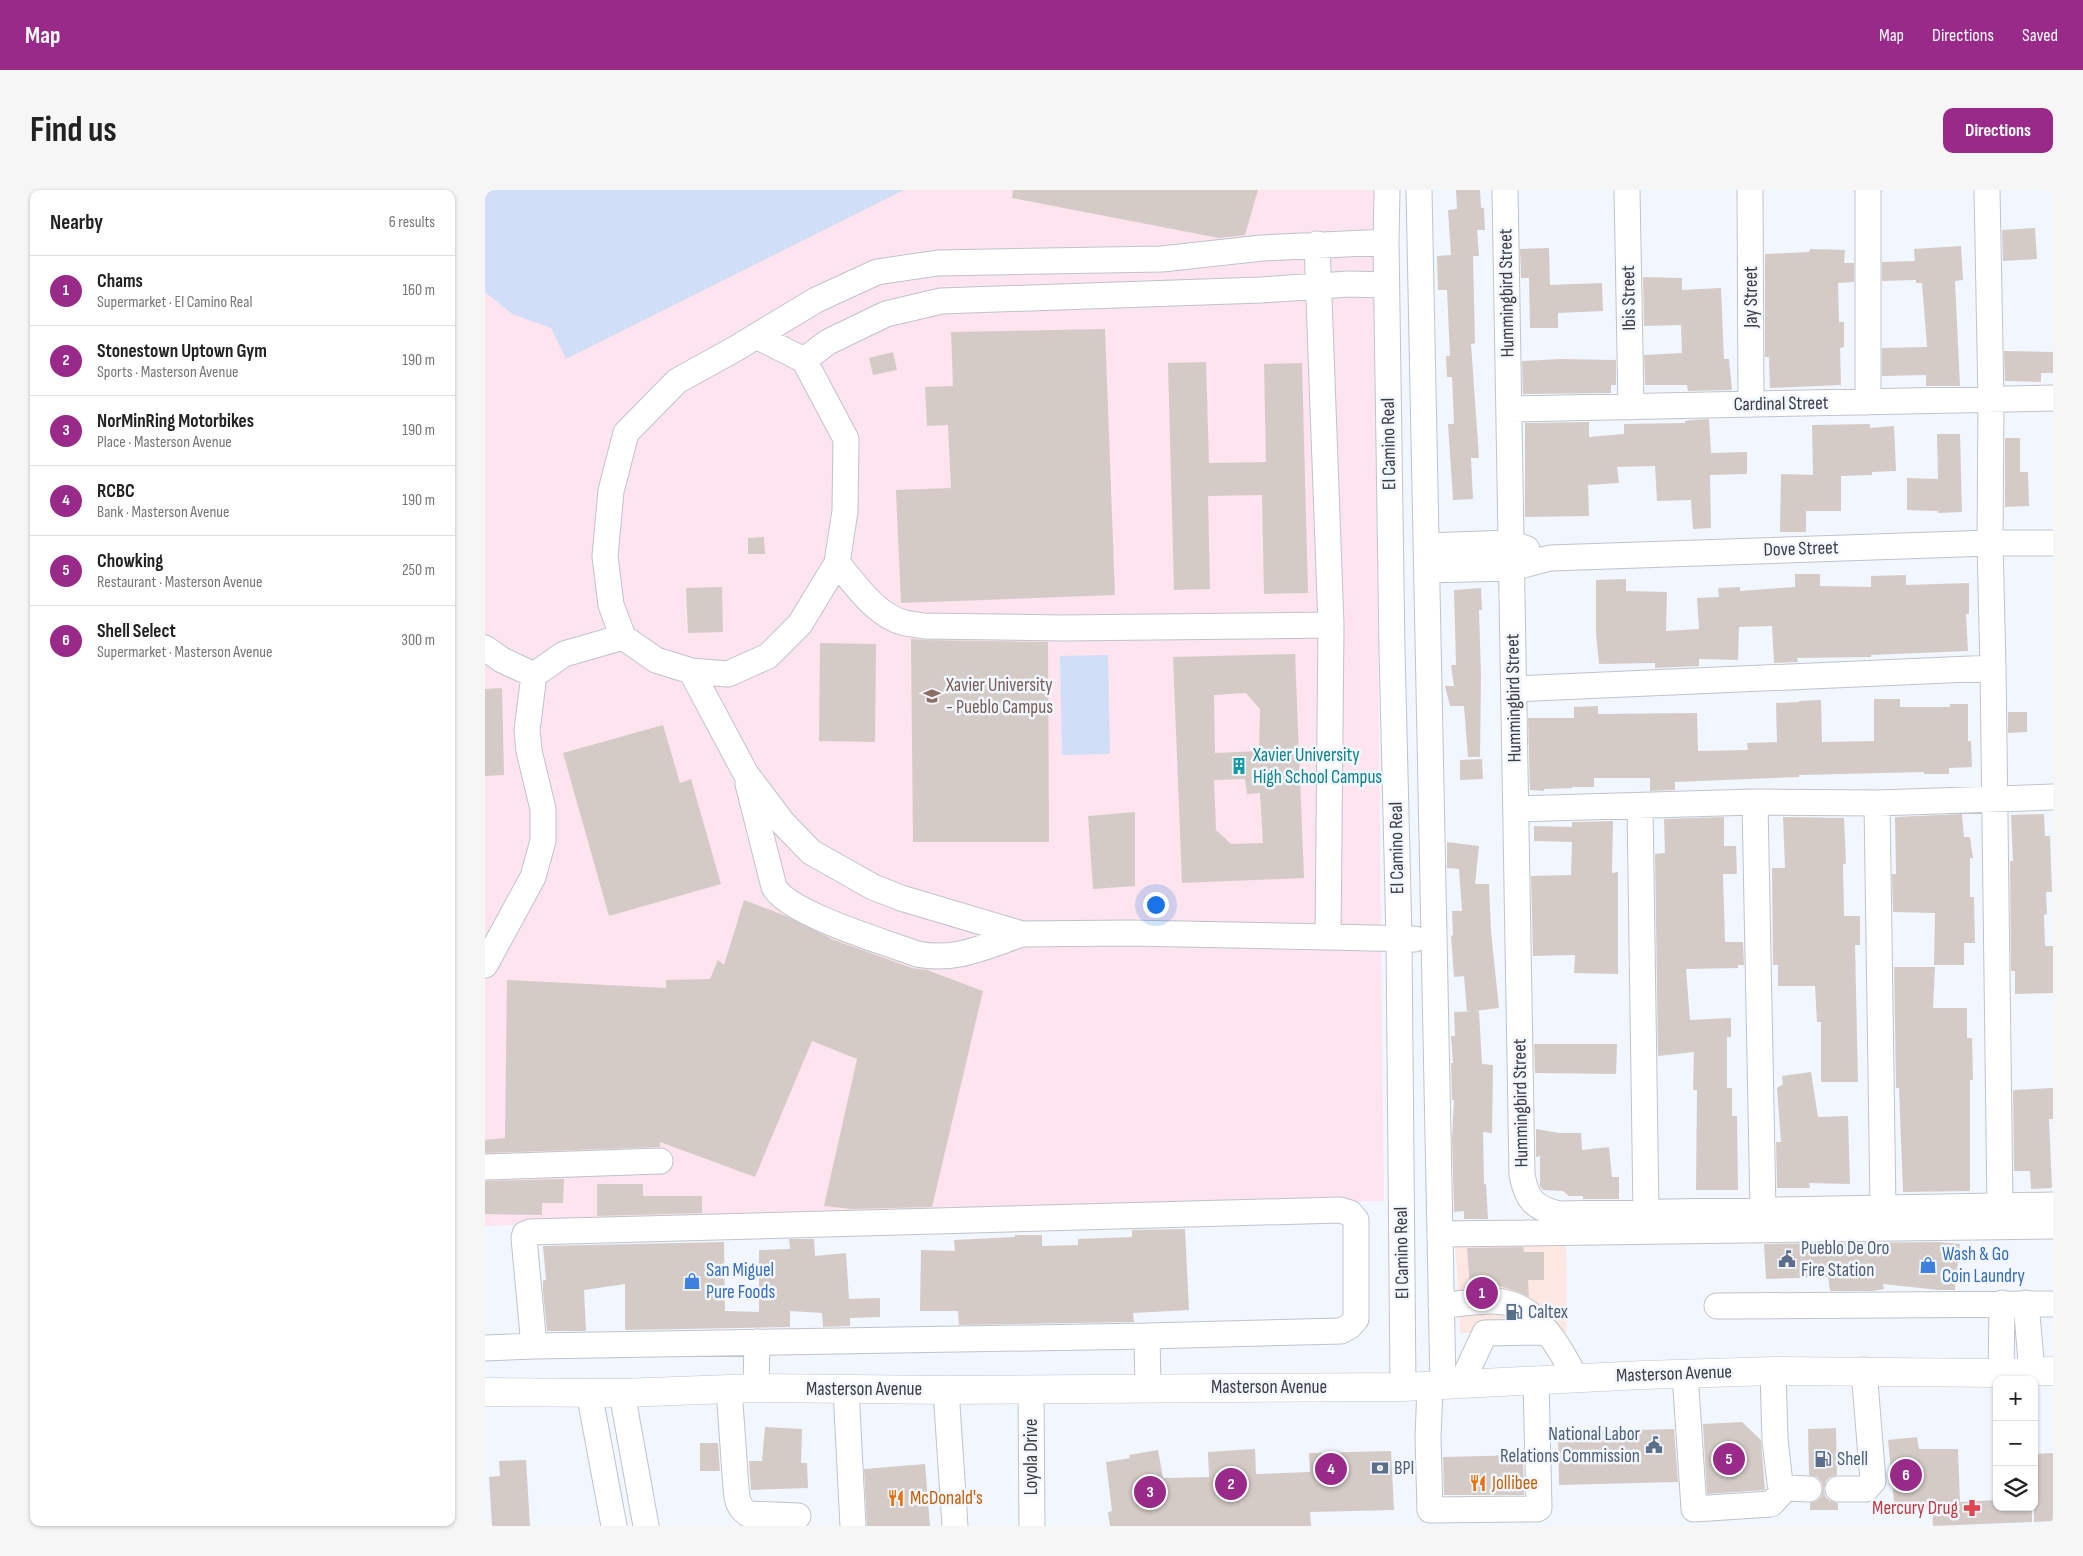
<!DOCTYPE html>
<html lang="en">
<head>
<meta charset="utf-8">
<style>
  :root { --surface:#fff; --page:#f6f6f6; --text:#222; --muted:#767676; --line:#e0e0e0; --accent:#992a89 }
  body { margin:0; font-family:"Sofia Sans Condensed",sans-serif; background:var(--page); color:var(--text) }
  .controls { position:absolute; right:15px; bottom:15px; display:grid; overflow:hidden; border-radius:10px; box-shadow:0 1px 4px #0004 }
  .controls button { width:45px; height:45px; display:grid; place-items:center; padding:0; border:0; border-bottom:1px solid var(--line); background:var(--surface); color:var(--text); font:25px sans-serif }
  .you { position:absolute; left:670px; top:714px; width:18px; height:18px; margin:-12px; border:4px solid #fff; border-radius:50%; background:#1a73e8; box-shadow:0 0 0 8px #1a73e833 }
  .badge { display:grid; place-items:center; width:32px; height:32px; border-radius:50%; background:var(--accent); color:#fff; font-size:16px; font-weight:700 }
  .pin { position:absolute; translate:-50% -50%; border:2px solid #fff; box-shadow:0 1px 5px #0006 }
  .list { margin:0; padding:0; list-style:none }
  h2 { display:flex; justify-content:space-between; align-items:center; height:65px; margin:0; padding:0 20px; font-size:21px }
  h2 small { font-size:16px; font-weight:400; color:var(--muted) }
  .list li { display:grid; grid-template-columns:32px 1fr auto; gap:15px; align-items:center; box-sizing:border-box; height:70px; padding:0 20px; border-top:1px solid var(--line) }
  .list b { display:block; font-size:19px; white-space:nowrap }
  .list p { margin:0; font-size:16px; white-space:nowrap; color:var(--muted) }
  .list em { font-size:16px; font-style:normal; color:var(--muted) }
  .icon { flex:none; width:28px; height:28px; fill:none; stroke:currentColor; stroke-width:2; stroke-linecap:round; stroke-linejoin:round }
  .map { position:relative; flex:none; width:1568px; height:1336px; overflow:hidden; border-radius:10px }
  header { display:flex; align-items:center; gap:30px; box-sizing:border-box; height:70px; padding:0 25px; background:var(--accent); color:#fff }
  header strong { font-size:24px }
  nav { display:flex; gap:28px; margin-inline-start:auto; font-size:18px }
  .intro { display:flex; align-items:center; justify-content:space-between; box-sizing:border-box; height:120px; padding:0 30px }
  h1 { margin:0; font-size:35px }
  .button { padding:12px 22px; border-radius:10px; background:var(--accent); color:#fff; font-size:18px; font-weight:700 }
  main { display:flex; gap:30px; padding:0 30px }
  aside { flex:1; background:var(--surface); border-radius:10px; box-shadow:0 1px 4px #0004 }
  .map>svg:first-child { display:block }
</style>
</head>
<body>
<header>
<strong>Map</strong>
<nav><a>Map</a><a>Directions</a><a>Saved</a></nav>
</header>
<div class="intro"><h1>Find us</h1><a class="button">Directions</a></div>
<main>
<aside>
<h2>Nearby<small>6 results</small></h2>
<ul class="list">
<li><span class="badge">1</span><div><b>Chams</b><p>Supermarket · El Camino Real</p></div><em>160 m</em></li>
<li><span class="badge">2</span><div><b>Stonestown Uptown Gym</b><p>Sports · Masterson Avenue</p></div><em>190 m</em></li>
<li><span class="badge">3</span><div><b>NorMinRing Motorbikes</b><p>Place · Masterson Avenue</p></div><em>190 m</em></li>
<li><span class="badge">4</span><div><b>RCBC</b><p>Bank · Masterson Avenue</p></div><em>190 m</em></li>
<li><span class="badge">5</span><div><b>Chowking</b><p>Restaurant · Masterson Avenue</p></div><em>250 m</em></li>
<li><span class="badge">6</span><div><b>Shell Select</b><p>Supermarket · Masterson Avenue</p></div><em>300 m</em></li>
</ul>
</aside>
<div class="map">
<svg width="1568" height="1336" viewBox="0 0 1568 1336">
  <rect width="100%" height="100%" fill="#f2f6ff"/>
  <!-- commercial -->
  <path fill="#fce7e3" d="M970,1046H1081L1082,1142L975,1143Z"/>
  <!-- education -->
  <path fill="#fde4ee" d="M0,0H888L899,1011L447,1020L0,1036Z"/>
  <!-- green -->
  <path fill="#d1def7" d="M0,0H419L81,169L66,138L27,124L0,102Z
    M623,465L625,564L577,565L575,466Z"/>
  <!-- building -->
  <path fill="#d4cbc6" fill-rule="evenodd" d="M528,0H773L760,45L734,48L527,8Z
    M971,0H995L996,18H999L1000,40H992L994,66H988L990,153L986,154L994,268H986L988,309L968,310L963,234H969L967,187H962L961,166H965L962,100H953L952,66L966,65L963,20L972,19Z
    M1550,38L1552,69L1518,71L1517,40Z
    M1476,56L1478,90L1470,91L1475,196H1441V185L1397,186V158L1442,157L1437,93H1431V90L1397,91V72L1430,71L1429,59Z
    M1064,58L1065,95L1117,93L1118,121L1073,123V138H1045L1044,88H1036L1035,59Z
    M1325,59L1360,60L1359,73H1369V92L1353,93L1354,132H1359V157L1355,158L1356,195L1285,198L1284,167H1280V64L1324,62Z
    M1158,87L1197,88V100L1236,98L1239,169H1244L1247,200L1203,201L1202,195H1160L1159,165L1197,163L1196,135L1159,136Z
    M620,139L630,405L416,413L411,300L466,298L463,235L442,236L440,197L468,196L466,142Z
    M1519,161L1568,162V183H1556V192L1520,191Z
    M408,162L412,180L388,185L384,168Z
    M1075,169L1131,170V195H1126V203L1038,204L1037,171Z
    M721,172L724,273L781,272L779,174L817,173L823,403L779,404L777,305L723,306L725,399L689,400L683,173Z
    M1224,229L1226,263L1262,262V284L1225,285L1226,338L1208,339L1206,310L1172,311L1170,276L1132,277L1134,293L1103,295L1104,326L1040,327V233L1104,232V247L1139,244V234L1200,233V231L1206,230Z
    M1385,234V238L1409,236L1411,281L1387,282V285L1356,286V321H1321V342H1295L1296,284L1328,285L1327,235Z
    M1452,244H1475L1477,322L1453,323V321L1422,320V288L1453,289Z
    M1520,248H1535V282H1543L1544,316L1520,317Z
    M279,347L280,364H263V348Z
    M1310,384H1335V396L1386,397V386L1421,385V395L1484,393V424H1481L1483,461L1386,465V467L1312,468L1313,472L1289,473L1287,436L1254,437L1253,470L1214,469V476L1170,478V473L1114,474L1111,443V390L1141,389V401L1182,402L1181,441L1214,439L1212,408L1234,407L1233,398L1255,397V401L1310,397Z
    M237,397L238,442L203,443L201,398Z
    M996,398L997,420H994L996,485L995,567H983L979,516H965L960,496H969L966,475H971L969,400Z
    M426,449L439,450L563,452L564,652H428Z
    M335,453L391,454L390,552L334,551Z
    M810,464L819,688L697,693L688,467ZM761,503L775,519L774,561L730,563L729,505ZM760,589L762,604L775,603L778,653L746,654L731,640L729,590Z
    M17,498L19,585L0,586V499Z
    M1389,509H1415V517H1465V514H1483V551H1486L1487,577L1464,578V584H1439V582L1314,585V587L1190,592V600L1165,601V588H1109V597H1087V598L1059,599V601L1045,600L1043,528H1089V517L1113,516V524L1212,523L1213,561L1263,560L1262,553L1292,552L1291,513L1314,512V511L1336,510L1337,552L1389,551Z
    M1523,522H1542V542L1523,543Z
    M178,535L195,593L206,589L236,694L124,726L78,563Z
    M997,569L998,589L975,590V570Z
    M650,622V696L608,699L603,626Z
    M1477,624L1479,647H1485L1488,668H1485V707H1489L1490,753H1479V775H1449L1450,723L1408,722L1407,684H1411L1410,627Z
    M1559,624L1560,646H1565L1567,702H1561L1562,724L1559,725L1560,756H1568V803L1530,804V781H1526L1525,671H1528L1526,625Z
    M1239,627V656H1251L1252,684H1238L1240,752H1258L1259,775H1253V778L1201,779L1205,830L1246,828V847H1242V898H1247V926H1252L1253,1000H1211L1212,900H1208L1209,862L1173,866L1170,664L1180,663L1179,629Z
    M1298,627L1359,628L1361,674H1358L1359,726H1375V755H1370L1373,892H1336V832H1332L1330,796H1293V775H1288L1287,678H1300Z
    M1128,631L1127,683L1133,682V784L1089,783L1090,765L1048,766L1046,686L1086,685L1087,652L1049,651V636L1087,637V632Z
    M962,652L994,656L990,694H1004L1006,742L1014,818L982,822L979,786L969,787L966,746L968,745L967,721H977L974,679L962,678Z
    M259,710L301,726L349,750L427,778L442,780L498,801L447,1017L367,1019L339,1016L372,869L327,851L270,987L175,952V957L0,963V950L20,948L22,790L181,798V790L225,789L233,770L239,775Z
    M1409,777H1450L1448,818H1482V848H1487L1488,890H1485V1001L1418,1002L1414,898H1411Z
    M994,821L997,874L1008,875L1007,943L998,942L999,994H1001L1003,1029H979V1021L969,1022L967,948L969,910H967L966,873H968L966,846H970L969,822Z
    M1049,854H1132L1131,884L1050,883Z
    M1326,882L1333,927L1363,926L1365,994L1324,993L1325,998H1292L1291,952H1296L1292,898L1298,894L1297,886Z
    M1568,898V929H1564L1567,998L1546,999L1545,981H1529L1528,900Z
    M1051,939L1074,943H1096L1097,960L1124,957L1127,987H1134V1009H1098V1006H1084L1078,1001L1058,1000L1055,996V966L1051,967Z
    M79,989L78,1013H57V1025L0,1024V991Z
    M112,994H158V1006H217V1023L112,1026Z
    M700,1039L704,1120L648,1123L649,1132L474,1135L473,1121H435L436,1060L470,1061L469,1050L530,1047V1045H557V1056L593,1055V1049L647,1047V1040Z
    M304,1049H329L330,1066L361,1063L364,1109L395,1108V1127L365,1128V1136L338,1137L337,1123L305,1121V1137L141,1140L140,1138V1094L99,1100L101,1141H62L58,1101V1090H61L58,1056L239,1052L240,1121L274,1122V1060L305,1059Z
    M1454,1052L1475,1054L1470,1100H1453L1398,1094L1399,1099L1388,1101H1345L1343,1087L1281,1089L1279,1054Z
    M1038,1057L1039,1062H1059V1090H1043L1044,1107L1034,1102L1012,1095L985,1097L982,1058Z
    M1257,1232L1276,1250L1280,1300L1222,1304L1218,1234Z
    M280,1237L317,1239L316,1273H322L323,1298L266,1300L264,1271H277Z
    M1351,1238L1352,1285L1345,1287L1341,1291L1339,1299L1340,1306L1345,1311L1353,1313V1320H1325V1313L1331,1311L1336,1307L1338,1299L1337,1293L1332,1287L1324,1285L1323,1239Z
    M1189,1239L1193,1292L1074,1295L1073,1242Z
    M1432,1247L1434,1259H1473L1475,1312L1512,1310V1317H1547V1332L1448,1336L1447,1318L1410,1322L1403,1250Z
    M215,1253H233L235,1281H215Z
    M770,1259L771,1284L825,1282L824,1263L906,1261L909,1320L825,1322L826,1336H625L623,1322L627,1321L621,1272L645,1268L644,1265L673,1260L678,1288L724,1287L723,1262Z
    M1568,1263V1331L1549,1332V1264Z
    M1038,1265L1039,1305H959L958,1267Z
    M41,1270L45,1336H7L4,1287L15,1286L14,1271Z
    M440,1274L445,1336H382L379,1279Z"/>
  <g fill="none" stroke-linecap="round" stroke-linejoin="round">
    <!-- minor casing -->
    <g stroke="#bfc3cb" stroke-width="27">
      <path id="minor" d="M902,0L901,52L907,460L914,748L918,1197
        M934,0L958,1195
        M1020,0L1037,985C1042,1010 1049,1018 1074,1024L1568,1015
        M1142,0L1146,217
        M1265,0L1266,214
        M1383,0V212
        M1502,0L1506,210L1505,353L1508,478L1515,1016
        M832,54L846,435
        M271,146L319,170L361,249L360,321L352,373L315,434L283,466L243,484L206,481L171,470L138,447L126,415L120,366L126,301L141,243L192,191L250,159L331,110L392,82L453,73L677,69L777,58L901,52
        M319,170L343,152L401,124L456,111L776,100L864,94L901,95
        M1024,219L1568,208
        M941,356L1026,353L1042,359
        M352,373C370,394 391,426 420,433C426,434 433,435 439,436L577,438L846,435L843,747L930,749
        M942,380L1027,378L1065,368L1505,353H1568
        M0,458L17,470L49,485
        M206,481L261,584L298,633L326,662L388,697L416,708L537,744L645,743L843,747
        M1029,499L1508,478
        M263,594L289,697C304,724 400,752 432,764C470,772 501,756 537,744
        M1270,612L1278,1020
        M1392,613L1398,1018
        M1155,616L1161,1023
        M1031,619L1270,612L1392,613L1568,607
        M0,775L48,687L58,651V619L44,561L42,540L49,485L79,464L138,447
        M0,977L175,971
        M955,1044L1568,1036
        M1541,1113L1547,1182
        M956,1115C976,1115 999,1108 1018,1112C1052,1117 1077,1160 1090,1188
        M1232,1116L1568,1114
        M662,1146L49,1156L39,1048L40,1044L45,1042L855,1020L865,1023L871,1030V1129L865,1136L856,1141L662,1146L663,1198
        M0,1158L49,1156
        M1288,1181L1290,1250L1295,1293L1301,1298L1324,1299
        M1200,1183L1209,1319L1286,1314L1301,1298
        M1516,1183L1517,1113
        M976,1194L1000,1143L1062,1142
        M945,1196L943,1248L945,1320L1052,1319L1054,1318L1051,1190
        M271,1198L272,1152
        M244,1199L251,1298C252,1310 253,1317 263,1324L313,1326
        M361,1199L368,1336
        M546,1199L547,1336
        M461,1200L470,1336
        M104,1202L129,1336
        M137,1203L161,1336
        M1353,1299H1381L1388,1291L1379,1180"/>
    </g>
    <!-- major casing -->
    <g stroke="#bfc3cb" stroke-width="29">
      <path id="major" d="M0,1202L137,1203L271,1198L461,1200L918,1197L1158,1185L1288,1181L1516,1183L1568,1181"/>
    </g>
    <!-- minor -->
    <use href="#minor" stroke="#fff" stroke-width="25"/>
    <!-- major -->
    <use href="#major" stroke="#fff" stroke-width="28"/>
  </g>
  <!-- icons -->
  <defs>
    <g id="school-bare" transform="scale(1.35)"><path d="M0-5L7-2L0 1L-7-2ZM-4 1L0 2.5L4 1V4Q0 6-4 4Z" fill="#8d6e63" stroke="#f2f6ff" stroke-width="2.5" paint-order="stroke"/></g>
    <g id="building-bare" transform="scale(1.35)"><path d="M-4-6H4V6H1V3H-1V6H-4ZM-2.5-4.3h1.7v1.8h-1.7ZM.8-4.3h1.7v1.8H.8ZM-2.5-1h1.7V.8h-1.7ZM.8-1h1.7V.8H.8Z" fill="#0f9aa8" stroke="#f2f6ff" stroke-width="2.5" paint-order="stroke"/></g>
    <g id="civic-bare" transform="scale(1.35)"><path d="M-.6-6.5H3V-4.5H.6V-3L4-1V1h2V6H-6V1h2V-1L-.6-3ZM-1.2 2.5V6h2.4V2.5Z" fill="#5c6f8a" stroke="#f2f6ff" stroke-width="2.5" paint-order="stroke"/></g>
    <g id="shop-bare" transform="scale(1.35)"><path d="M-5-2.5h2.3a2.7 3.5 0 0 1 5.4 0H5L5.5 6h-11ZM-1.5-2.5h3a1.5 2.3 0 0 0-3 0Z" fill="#3f7fe0" stroke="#f2f6ff" stroke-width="2.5" paint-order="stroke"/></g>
    <g id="fuel-bare" transform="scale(1.35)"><path d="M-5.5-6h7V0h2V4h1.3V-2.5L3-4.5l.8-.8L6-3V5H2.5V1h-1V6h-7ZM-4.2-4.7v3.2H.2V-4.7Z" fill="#5c6f8a" stroke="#f2f6ff" stroke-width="2.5" paint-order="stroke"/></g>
    <g id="bank-bare" transform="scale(1.35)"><path d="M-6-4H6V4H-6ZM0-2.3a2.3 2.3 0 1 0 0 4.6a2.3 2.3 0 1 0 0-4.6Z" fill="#5c6f8a" stroke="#f2f6ff" stroke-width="2.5" paint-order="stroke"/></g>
    <g id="restaurant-bare" transform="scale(1.35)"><path d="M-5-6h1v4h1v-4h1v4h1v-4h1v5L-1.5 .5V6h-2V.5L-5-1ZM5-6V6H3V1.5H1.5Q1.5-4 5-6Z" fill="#e8710a" stroke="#f2f6ff" stroke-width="2.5" paint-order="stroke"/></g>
    <g id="pharmacy-bare" transform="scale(1.35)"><path d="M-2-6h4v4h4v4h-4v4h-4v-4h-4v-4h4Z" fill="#e0444e" stroke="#f2f6ff" stroke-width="2.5" paint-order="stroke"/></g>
  </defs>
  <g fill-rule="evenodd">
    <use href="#school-bare" x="447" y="506"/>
    <use href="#building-bare" x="754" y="576"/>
    <use href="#civic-bare" x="1302" y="1069"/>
    <use href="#shop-bare" x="1443" y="1075"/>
    <use href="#shop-bare" x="207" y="1091"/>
    <use href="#fuel-bare" x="1029" y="1122"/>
    <use href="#civic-bare" x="1169" y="1255"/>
    <use href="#fuel-bare" x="1338" y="1269"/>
    <use href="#bank-bare" x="895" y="1278"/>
    <use href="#restaurant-bare" x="993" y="1293"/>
    <use href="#restaurant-bare" x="411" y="1308"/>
    <use href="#pharmacy-bare" x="1487" y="1318"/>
  </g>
  <g text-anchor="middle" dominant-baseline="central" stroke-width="5" stroke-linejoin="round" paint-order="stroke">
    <!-- street labels -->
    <g font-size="19" fill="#3b3d40" stroke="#f2f6ff">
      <text transform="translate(1022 103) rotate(-91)">Hummingbird Street</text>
      <text transform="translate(1266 107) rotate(-90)">Jay Street</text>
      <text transform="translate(1144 108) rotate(-91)">Ibis Street</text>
      <text transform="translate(1296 214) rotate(-1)">Cardinal Street</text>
      <text transform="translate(904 254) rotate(-91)">El Camino Real</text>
      <text transform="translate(1316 359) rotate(-2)">Dove Street</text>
      <text transform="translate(1029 508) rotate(-91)">Hummingbird Street</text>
      <text transform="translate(912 658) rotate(-91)">El Camino Real</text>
      <text transform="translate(1036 913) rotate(-91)">Hummingbird Street</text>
      <text transform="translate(917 1063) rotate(-91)">El Camino Real</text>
      <text transform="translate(1189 1184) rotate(-2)">Masterson Avenue</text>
      <text x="784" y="1197">Masterson Avenue</text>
      <text x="379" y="1199">Masterson Avenue</text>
      <text transform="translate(546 1267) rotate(-90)">Loyola Drive</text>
    </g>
    <!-- education labels -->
    <g font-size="19" fill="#785e54" stroke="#f2f6ff" text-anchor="start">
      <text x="461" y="495">Xavier University<tspan x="461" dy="22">- Pueblo Campus</tspan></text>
    </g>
    <!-- culture labels -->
    <g font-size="19" fill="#0d838f" stroke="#f2f6ff" text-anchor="start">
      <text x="768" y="565">Xavier University<tspan x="768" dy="22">High School Campus</tspan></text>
    </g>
    <!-- service labels -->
    <g font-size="19" fill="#4e5e75" stroke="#f2f6ff" text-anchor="start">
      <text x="1316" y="1058">Pueblo De Oro<tspan x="1316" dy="22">Fire Station</tspan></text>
      <text x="1043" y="1122">Caltex</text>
      <text x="1155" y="1244" text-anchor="end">National Labor<tspan x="1155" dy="22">Relations Commission</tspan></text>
      <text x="1352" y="1269">Shell</text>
      <text x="909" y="1278">BPI</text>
    </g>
    <!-- shop labels -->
    <g font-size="19" fill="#366cbe" stroke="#f2f6ff" text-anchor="start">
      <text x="1457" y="1064">Wash &amp; Go<tspan x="1457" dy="22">Coin Laundry</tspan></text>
      <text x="221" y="1080">San Miguel<tspan x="221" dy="22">Pure Foods</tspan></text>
    </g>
    <!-- food labels -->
    <g font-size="19" fill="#c56008" stroke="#f2f6ff" text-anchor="start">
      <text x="1007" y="1293">Jollibee</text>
      <text x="425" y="1308">McDonald's</text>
    </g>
    <!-- health labels -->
    <g font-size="19" fill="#be3a42" stroke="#f2f6ff" text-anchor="end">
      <text x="1473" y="1318">Mercury Drug</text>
    </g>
  </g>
</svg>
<div class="controls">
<button>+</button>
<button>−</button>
<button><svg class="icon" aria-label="layers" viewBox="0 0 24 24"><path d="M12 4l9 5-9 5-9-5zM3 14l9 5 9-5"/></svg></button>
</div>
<div class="you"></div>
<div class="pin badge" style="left:997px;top:1103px">1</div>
<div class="pin badge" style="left:746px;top:1294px">2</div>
<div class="pin badge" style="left:665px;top:1302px">3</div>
<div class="pin badge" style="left:846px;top:1279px">4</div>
<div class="pin badge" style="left:1244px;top:1269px">5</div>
<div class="pin badge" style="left:1421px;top:1285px">6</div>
</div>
</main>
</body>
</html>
